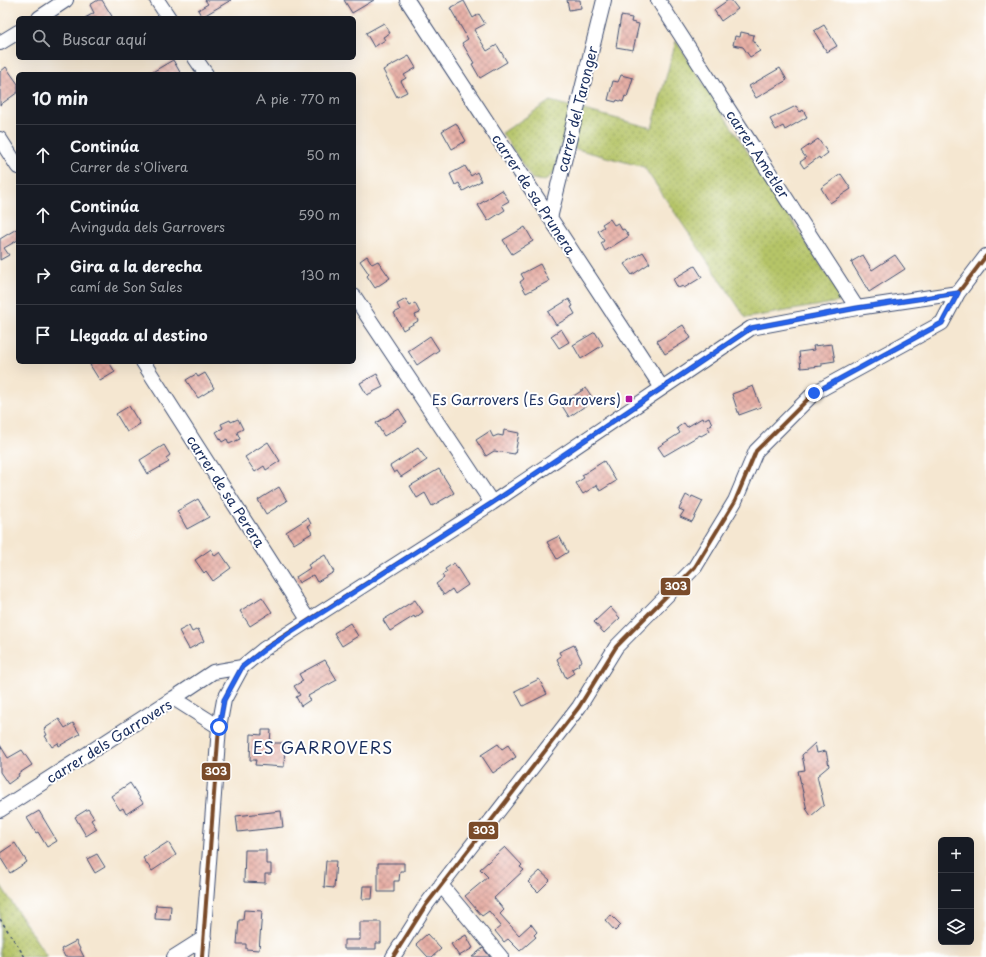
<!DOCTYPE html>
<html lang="es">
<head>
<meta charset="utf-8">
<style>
  :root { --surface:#171b24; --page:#242831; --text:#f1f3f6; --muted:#9ea1a6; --line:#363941 }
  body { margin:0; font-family:"Playpen Sans",sans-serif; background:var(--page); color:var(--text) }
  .controls { position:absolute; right:12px; bottom:12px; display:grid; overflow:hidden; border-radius:6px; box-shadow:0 4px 16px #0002 }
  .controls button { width:36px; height:36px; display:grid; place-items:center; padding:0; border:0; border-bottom:1px solid var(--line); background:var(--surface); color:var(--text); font:20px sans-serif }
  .stop { position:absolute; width:12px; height:12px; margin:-9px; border:3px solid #2563eb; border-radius:50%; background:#fff }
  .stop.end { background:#2563eb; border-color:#fff; box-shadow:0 1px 4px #0008 }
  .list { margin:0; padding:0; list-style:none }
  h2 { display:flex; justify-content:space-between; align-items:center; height:52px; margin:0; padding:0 16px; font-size:17px }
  h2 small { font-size:13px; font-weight:400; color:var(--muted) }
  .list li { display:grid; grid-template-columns:26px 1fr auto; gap:12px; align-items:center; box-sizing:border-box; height:60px; padding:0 16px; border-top:1px solid var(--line) }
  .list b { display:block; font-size:15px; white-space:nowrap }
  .list p { margin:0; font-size:13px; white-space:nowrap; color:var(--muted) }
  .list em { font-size:13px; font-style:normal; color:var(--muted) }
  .icon { flex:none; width:22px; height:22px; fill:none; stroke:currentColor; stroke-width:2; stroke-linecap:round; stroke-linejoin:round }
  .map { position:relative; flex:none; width:986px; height:957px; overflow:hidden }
  .search { position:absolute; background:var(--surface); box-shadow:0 4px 16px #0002; left:16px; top:16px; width:340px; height:44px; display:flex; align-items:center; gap:10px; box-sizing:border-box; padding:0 14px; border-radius:6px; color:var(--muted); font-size:15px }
  .panel { position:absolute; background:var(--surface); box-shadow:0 4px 16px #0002; left:16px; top:72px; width:340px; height:292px; border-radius:6px }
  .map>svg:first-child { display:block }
</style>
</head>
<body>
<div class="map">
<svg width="986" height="957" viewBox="0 0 986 957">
  <defs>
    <pattern id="green-dots" width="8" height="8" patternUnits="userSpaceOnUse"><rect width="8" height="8" fill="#b5c467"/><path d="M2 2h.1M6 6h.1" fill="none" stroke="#92a058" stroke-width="1.8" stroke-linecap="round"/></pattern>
    <pattern id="building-cross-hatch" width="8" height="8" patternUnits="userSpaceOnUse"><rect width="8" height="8" fill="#e7afa5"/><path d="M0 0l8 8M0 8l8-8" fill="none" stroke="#ba8f8a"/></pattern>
  </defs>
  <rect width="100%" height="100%" fill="#fff"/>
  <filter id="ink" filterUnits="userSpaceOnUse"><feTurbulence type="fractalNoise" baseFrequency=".025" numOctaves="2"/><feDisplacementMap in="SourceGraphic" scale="8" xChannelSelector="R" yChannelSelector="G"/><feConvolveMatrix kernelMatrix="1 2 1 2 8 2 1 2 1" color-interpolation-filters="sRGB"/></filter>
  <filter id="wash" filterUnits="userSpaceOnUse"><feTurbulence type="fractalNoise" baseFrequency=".012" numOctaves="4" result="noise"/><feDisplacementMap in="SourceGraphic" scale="16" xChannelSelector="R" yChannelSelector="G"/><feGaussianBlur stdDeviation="0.9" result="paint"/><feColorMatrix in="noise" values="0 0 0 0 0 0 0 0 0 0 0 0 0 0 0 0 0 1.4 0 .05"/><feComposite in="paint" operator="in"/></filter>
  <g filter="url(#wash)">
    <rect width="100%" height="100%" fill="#f5e7d1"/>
    <!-- green -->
    <path fill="url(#green-dots)" stroke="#687a62" d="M676,41L844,301L746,318L644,167L561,145L555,172L545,181L532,179L502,133L550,101L652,128Z
      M0,884L47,957H0Z"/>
    <g id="blocks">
      <!-- building -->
      <path fill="url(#building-cross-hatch)" d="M98,0H102L113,18H85L94,13L90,5Z
        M205,0H231L202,17L198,10L208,4Z
        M344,0H374L352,13Z
        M567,0H580L581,8L569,10Z
        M728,0H731L738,9L721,21L714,10Z
        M464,1L473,18L479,14L485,24L474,30L487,51L497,45L507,62L480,78L472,64L474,63L462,43L468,39L450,8Z
        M621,16L632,18L631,22L639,24L633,50L616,47Z
        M384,23L390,33L383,37L385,40L374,47L366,33Z
        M824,25L837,46L827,52L814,31Z
        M741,32L754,35L753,40L760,51L750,57L743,47L733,45L735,36L740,37Z
        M409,56L416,68L404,75L406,78L401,81L407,92L397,97L383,70Z
        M173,60L181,74H149Z
        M6,67L18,84V92L0,105V72Z
        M780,68L787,80L756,98L749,86Z
        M621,75L633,78L627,97L625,96L623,102L617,100L616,102L608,100L613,81L618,82Z
        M796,106L800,112L803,110L807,117L785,130L783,126L776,130L770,119Z
        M456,123L466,141L452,149L442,131Z
        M818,139L828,153L820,159L819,157L804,168L800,162L806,158L801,151Z
        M465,166L471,176L477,172L481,181L463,191L459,183L455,185L450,174Z
        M841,174L851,189L830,203L821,188Z
        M502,190L509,201L502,205L505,210L488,221L478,205Z
        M610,219L614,225L618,223L622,230L624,229L629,236L605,251L601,243L604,241L598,231L604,227L602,224Z
        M525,227L533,241L512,254L503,240Z
        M18,228V240L4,248L9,255L0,260V239Z
        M643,252L650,263L632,275L624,264Z
        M863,255L872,270L895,255L905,269L869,292L851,262Z
        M367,256L372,264L378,261L390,278L375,288L367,276L369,274L360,261Z
        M540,264L549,281L526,293L520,282L524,279L521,274Z
        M695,266L702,277L684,288L683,286L678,288L673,279Z
        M406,299L410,306L415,303L420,313L415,315L418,321L403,330L394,313L400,310L397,304Z
        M569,299L573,306L571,307L575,314L556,325L548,312Z
        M683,325L691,338L665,354L657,341Z
        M561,329L569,342L559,348L551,336Z
        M595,332L603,345L581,359L573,345Z
        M430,336L439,350L417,365L408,351Z
        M832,344L835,361L822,363V366L801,368L799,352L814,350L813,346Z
        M95,362H109L115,372L100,381L90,365Z
        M205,373L214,388L198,398L186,380L196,374L198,377Z
        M377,374L383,387L367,395L360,383Z
        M753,386L761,407L739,415L732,394Z
        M586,388L594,400L569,417L561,404Z
        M129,406L140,424L127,432L116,414Z
        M399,409L407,422L384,436L376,423Z
        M709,417L712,424L708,427L710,431L701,436L700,435L664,456L658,447L680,433L677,428L684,423L687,427L702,418L703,420Z
        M238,419L243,429L237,432L240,439L229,444L227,439L222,442L216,432L223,428L221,424L230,420L231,422Z
        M504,430L519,433L515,454L494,451L486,456L476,440L490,431L493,437L498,435L503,436Z
        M268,442L280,461L266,470L264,466L255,472L245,457Z
        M164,445L170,455L166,458L169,462L148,474L140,460Z
        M418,448L427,460L401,477L397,471L394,473L390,466Z
        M604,461L616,481L600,491L597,485L583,494L576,483L584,478L582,475Z
        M439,469L454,493L432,506L425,493L417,498L410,486Z
        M279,487L287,501L266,514L258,500Z
        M686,495L691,498L692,496L703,501L692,522L680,517L684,511L679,509Z
        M198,499L209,517L187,529L177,511Z
        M308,518L311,524L308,526L312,533L294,544L286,532Z
        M559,536L568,552L557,559L547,542Z
        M211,549L215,556L220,552L231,568L213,581L206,571L204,573L195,560Z
        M325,555L334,572L317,582L313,575L299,583L296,577L310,568L308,565Z
        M454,563L468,585L455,594L452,589L444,595L436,584L444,578L442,575L447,572L445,569Z
        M262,597L272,612L250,626L240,611Z
        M415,600L423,612L415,618L414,616L390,631L383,620Z
        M610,607L620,618L604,633L594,622Z
        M350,623L358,636L342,646L334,633Z
        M189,626L192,632L198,629L204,641L189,649L179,631Z
        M574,645L582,661L578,663L579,665L572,669L574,673L566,678L557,659L561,656L559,652Z
        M325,660L337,680L308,696L310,700L301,706L296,697L300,695L294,686L303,681L299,674Z
        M539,679L547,694L523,706L515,691Z
        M59,719L65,728L73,723L80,734L59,746L58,743L52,747L45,736L47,735L44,729Z
        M262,730H271L270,743H285L284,767L255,765L256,760H250L251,734L262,735Z
        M815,743L817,753L826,751L829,766L817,776L824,805L811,816L807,810L798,771L805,770L802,755Z
        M498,744L502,749L508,745L516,757L493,773L481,755Z
        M0,745L8,758L22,750L32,765L18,774L19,776L8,784L0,772Z
        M130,783L143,803L126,814L123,808L120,810L111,796Z
        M88,809L94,818L91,820L97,829L86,836L75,817Z
        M39,811L57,841L47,847L38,832L36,833L27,818Z
        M281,811L283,827L238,832L236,816Z
        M168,842L176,855L152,871L143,858Z
        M15,843L27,862L10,873L0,857V853Z
        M505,847L522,865L520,867L524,870L494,898L504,910L500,914L519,935L531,924L537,932L534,935L536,937L520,951L508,939L504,942L495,931L501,926L489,911L482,916L465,896L488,877L480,869Z
        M245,850H266V864H271V874H265V883L244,882Z
        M97,854L105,867L95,873L87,859Z
        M326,861H336L334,888L324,887Z
        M378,863H404V871H400L399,881H394V892H378Z
        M540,871L550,880L538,892L528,882Z
        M363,886H373L372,899H362Z
        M156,905L171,906L170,920L155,919Z
        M244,910L262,911L259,950L246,949V944H237L239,920H243Z
        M611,915L621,925L615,931L605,920Z
        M360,922H381V943H376V949H344V940H360Z
        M427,934L441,949L432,957H428L416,944Z
        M466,935L473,948L459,956L451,944Z
        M76,941L84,957H65L61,949Z
        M483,948L490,957H472Z"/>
    </g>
  </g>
  <g filter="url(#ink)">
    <use href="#blocks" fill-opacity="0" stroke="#3c4b6f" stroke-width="1"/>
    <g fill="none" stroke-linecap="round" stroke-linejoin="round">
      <!-- minor casing -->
      <g stroke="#3c4b6f" stroke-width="16">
        <path id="minor" d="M157,0L169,18
          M407,0L662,388
          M658,0L857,308
          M39,18L66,0
          M0,43L18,32
          M195,58L206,74
          M0,139L18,167
          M550,218L604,0
          M354,296L492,503
          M143,362L309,621
          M174,698L213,672L242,667
          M0,810L174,698L178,701L219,727
          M441,885L501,957
          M174,957L204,938
          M202,957L219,727L224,700L242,667L264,649L492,503L751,328L857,308L958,293
          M393,957L426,905L441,885L579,707L616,647L695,567L735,501L756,451L814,393L942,323L958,293L986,256"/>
      </g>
      <!-- path -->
      <path stroke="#3c4b6f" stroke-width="1.5" stroke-dasharray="3 3" stroke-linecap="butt" d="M0,919L25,957"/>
      <!-- minor -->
      <use href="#minor" stroke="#fff" stroke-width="14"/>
      <!-- bus-1 casing -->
      <g stroke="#fff" stroke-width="7">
        <path id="bus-1" d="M202,957L219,727L224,700L242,667L264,649L492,503L751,328L857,308L958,293
          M393,957L426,905L579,707L616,647L695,567L735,501L756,451L814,393L942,323L958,293L986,256"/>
      </g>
      <!-- bus-1 -->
      <use href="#bus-1" stroke="#7a4b2a" stroke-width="4"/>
    </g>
  </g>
  <g fill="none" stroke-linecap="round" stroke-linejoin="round" filter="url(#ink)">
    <!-- route -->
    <path stroke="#2563eb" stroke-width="5" d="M219,727L224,700L242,667L264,650L492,503L751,328L857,308L958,293L942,323L814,393"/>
  </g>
  <!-- markers -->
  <rect fill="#b5179e" stroke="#fff" stroke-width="1.5" x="625" y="395" width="8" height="8" rx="2"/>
  <g text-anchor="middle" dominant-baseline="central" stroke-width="4" stroke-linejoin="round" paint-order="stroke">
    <!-- street labels -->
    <g font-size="14" fill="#1b2f5e" stroke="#fff">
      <text transform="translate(577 109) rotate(-76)">carrer del Taronger</text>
      <text transform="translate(758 154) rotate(57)">carrer Ametler</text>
      <text transform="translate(534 194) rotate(57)">carrer de sa Prunera</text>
      <text transform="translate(226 491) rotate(57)">carrer de sa Perera</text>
      <text transform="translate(109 741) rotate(-32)">carrer dels Garrovers</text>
    </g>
    <!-- poi labels -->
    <g font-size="14" fill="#1b2f5e" stroke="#fff" text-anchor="end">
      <text x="621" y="399">Es Garrovers (Es Garrovers)</text>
    </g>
    <!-- quarter labels -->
    <g font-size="16" letter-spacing="1" fill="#1b2f5e" stroke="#fff">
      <text x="323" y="747">ES GARROVERS</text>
    </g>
  </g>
  <g stroke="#fff" stroke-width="1.5">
    <rect x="660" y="577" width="31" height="19" rx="4" fill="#7a4b2a"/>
    <rect x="201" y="762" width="30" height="19" rx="4" fill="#7a4b2a"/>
    <rect x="468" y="821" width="31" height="19" rx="4" fill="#7a4b2a"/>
  </g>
  <g font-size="11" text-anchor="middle" font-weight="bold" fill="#fff">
    <text x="676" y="590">303</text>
    <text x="216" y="775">303</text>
    <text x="484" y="834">303</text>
  </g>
</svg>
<div class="controls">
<button>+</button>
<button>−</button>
<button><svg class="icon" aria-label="layers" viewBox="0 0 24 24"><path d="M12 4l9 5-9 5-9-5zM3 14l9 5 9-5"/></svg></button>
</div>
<div class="stop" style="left:219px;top:727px"></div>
<div class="stop end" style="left:814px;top:393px"></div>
<div class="search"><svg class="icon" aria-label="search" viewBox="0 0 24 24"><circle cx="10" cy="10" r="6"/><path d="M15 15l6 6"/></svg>Buscar aquí</div>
<section class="panel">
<h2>10 min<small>A pie · 770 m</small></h2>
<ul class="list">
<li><svg class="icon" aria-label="ahead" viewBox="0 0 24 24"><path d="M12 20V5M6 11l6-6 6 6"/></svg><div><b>Continúa</b><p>Carrer de s'Olivera</p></div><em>50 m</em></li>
<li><svg class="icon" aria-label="ahead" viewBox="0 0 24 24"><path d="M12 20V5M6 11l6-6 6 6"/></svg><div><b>Continúa</b><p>Avinguda dels Garrovers</p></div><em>590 m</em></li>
<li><svg class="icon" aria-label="right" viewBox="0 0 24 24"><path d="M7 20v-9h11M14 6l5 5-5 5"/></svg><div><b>Gira a la derecha</b><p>camí de Son Sales</p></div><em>130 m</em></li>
<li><svg class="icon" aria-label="arrive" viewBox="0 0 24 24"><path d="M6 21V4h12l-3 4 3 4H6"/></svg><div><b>Llegada al destino</b></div></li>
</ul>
</section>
</div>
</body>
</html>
